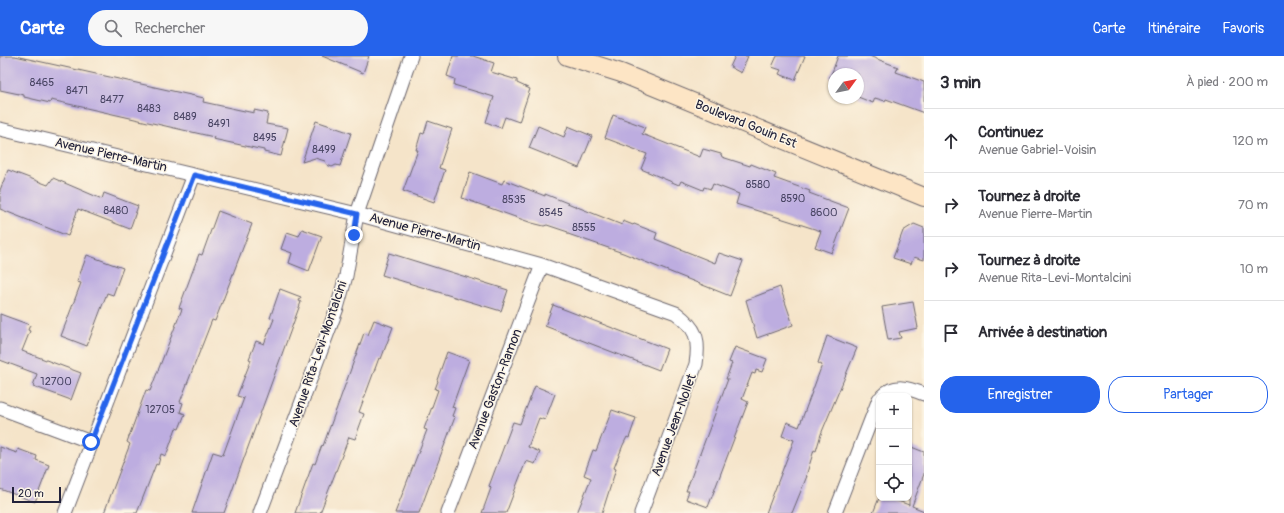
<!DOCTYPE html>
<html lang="fr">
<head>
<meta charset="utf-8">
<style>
  :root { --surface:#fff; --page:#f7f7f7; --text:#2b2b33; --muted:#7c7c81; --line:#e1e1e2; --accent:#2563eb }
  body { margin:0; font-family:Pangolin,sans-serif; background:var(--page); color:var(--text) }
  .controls { position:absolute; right:12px; bottom:12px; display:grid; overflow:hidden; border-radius:8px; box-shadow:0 1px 3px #0004 }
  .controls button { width:36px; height:36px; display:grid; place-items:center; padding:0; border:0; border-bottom:1px solid var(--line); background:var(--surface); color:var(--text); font:20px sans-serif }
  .compass { position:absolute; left:828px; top:12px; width:36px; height:36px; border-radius:50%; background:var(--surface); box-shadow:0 1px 3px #0004; rotate:57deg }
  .scale { position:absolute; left:12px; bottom:10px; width:49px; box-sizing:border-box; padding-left:4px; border:2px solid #22223b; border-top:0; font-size:11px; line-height:14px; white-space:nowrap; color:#22223b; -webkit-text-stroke:3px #fcf5e5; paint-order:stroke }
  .stop { position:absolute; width:12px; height:12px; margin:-9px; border:3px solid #2563eb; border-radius:50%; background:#fff }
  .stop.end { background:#2563eb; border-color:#fff; box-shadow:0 1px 4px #0008 }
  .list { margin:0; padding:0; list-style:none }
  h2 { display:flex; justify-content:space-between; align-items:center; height:52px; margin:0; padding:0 16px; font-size:17px }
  h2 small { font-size:13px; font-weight:400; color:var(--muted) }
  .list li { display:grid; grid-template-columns:26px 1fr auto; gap:12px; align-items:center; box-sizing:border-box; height:64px; padding:0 16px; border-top:1px solid var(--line) }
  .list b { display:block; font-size:15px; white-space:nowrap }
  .list p { margin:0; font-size:13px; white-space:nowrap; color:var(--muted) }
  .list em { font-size:13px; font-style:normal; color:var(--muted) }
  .actions { display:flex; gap:8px; padding:12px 16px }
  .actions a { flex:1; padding:9px 0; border:1px solid var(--accent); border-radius:16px; text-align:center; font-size:14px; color:var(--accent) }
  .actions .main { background:var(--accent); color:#fff }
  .icon { flex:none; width:22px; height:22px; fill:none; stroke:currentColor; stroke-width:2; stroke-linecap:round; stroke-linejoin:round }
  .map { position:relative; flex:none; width:924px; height:457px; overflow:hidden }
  header { display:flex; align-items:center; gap:24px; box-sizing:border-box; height:56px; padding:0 20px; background:var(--accent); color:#fff }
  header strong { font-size:19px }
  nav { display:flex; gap:22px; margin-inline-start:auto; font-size:14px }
  .search { width:280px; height:36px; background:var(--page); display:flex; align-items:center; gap:10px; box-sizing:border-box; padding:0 14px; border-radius:22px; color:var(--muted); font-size:15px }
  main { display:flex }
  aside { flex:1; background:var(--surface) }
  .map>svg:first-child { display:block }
</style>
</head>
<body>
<header>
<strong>Carte</strong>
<div class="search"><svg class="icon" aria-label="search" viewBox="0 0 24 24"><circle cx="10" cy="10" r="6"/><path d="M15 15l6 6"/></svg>Rechercher</div>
<nav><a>Carte</a><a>Itinéraire</a><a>Favoris</a></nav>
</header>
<main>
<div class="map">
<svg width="924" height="457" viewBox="0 0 924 457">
  <rect width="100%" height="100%" fill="#fcf5e5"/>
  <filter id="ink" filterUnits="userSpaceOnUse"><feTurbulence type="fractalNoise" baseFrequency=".025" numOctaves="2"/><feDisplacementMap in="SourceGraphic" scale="8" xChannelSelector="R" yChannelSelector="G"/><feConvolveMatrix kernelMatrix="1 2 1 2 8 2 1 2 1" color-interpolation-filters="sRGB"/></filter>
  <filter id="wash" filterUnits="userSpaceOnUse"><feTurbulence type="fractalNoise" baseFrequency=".012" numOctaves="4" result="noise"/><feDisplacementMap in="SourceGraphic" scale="16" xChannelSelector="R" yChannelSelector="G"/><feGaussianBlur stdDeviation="0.9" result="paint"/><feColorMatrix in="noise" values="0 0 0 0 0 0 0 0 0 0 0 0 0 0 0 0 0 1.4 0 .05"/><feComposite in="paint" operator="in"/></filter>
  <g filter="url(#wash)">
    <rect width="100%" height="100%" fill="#f5e4c9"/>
    <g id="blocks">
      <!-- building -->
      <path fill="#bdade0" d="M0,0H15L204,42L203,46L254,57V54L268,57L266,68L288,72L281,100L264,96V94L213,83L214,81L51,44L50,47L24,41V39L0,34Z
        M322,0H369L363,17Z
        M453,0H473L494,7L491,16L517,24V27L530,33L519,66L505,61L501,72L486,66L494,41L454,29L455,23L447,20Z
        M735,0H748L741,17L730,11Z
        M777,0H805L795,24L779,18L781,14L772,11Z
        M838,0H869L898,11L896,16L924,26V57L886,43L885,45L875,42L873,47L858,41L861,34L858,32V18H834V23L830,22Z
        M613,59L645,71L642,78L700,101L703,93L721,98L722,101L750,110L751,108L776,118L774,122L810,135L809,137L849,152L832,197L815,191L821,175L736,148L739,138L713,128L711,133L704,131L703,134L681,125L679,129L641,113L647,98L605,82Z
        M316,65L351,77L340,110L336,109L332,111L327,109L325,105L315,102L302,106Z
        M428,65L452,73L439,112L445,114L434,146L403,135L418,94H416L421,77L424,78Z
        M538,70L564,81L568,70L592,80L579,112L529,92Z
        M8,114L48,129L53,122L102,143L104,137L138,150L130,173L78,153L68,180L0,153V134Z
        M470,116L502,128L504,124L545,140V138L622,169L623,165L633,169L634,168L657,177L655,183L715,207L719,197L743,205L730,240L623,197L568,178V176L547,169L544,170L532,167L462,142Z
        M218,155L252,168L215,265L212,264L180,346L183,347L180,356L185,358L179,373L176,372L166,400L161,398L158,409L156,408L137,457H104L130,388L127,386L146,334L150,335L182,253L179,252L199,198L202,199Z
        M914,168L924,172V204L914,201L911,208L893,202L903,175Z
        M302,173L322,180L309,215L289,207L292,197L281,193L287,176L299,180Z
        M389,197L508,234L501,255L382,219Z
        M87,199L123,212L113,239L107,237L87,290L61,280L81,227L77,226Z
        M780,231L793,269L757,282L746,244Z
        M280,233L301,241L299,245L301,246L224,457H192L213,396L223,399L244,342L237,340L251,304L249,303L256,285L264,288L274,263L270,262Z
        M913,246L918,272L899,276L901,282L888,284L882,251Z
        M553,249L667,293L659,314L545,270Z
        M0,258L30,269L28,274L30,275L22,295L81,317L71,344L33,330L37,318L0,304Z
        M374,264L393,271L381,303L379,302L359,356L364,358L355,383L349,381L320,457H295L313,407L315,408L322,389L323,390L364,277L368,279Z
        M827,280L857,292L821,378L816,395L814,394L806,420H807L792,457H766L794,384L782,380L787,366L799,371L822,309L818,307Z
        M735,291L767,303L762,316L756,314L755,318L752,317L742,343L748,346L708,451L686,443L689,435H686L728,323H726L732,307L729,306Z
        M447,296L469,304L452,351L455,352L452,360L455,361L419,457H395L427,374L424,373L438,334L435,333L438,325L437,324Z
        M535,330L555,338L545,364L539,362L528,391L540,396L535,408L526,405L506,457H482L491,432L489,430L513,366L520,368Z
        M612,354L636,362L629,382L627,381L623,389L614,412L616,413L602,457H577L591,422L584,419L593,394L596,395Z
        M909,390L924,396V418L912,450L924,455V457H873L879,442H890L909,449Z
        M0,391L17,397L18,393L37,400L36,404L49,409L35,446L0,433Z"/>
    </g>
  </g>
  <g filter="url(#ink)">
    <use href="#blocks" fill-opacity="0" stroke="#6c666d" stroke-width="1"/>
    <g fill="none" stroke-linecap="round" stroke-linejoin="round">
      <!-- street casing -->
      <g stroke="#6c666d" stroke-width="15">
        <path id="street" d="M0,73L357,158L542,209L676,257C696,272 700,282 696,308L641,457
          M882,340C895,327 908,332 924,338
          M0,352L91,386
          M65,457L194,119
          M260,457L337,252L346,220L357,158L411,0
          M448,457L542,209
          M835,457L879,343"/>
      </g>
      <!-- secondary casing -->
      <g stroke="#6c666d" stroke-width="20">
        <path id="secondary" d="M567,0L621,17L924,141"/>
      </g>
      <!-- street -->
      <use href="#street" stroke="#fff" stroke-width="13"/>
      <!-- secondary -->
      <use href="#secondary" stroke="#fde5c5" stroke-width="18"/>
    </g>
  </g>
  <g fill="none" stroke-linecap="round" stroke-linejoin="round" filter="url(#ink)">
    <!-- route -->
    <path stroke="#2563eb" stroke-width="5" d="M91,386L194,119L357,158L354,179"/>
  </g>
  <g text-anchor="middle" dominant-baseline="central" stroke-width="3" stroke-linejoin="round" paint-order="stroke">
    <!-- number labels -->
    <g font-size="11" fill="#494564">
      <text x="42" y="26">8465</text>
      <text x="77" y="34">8471</text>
      <text x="112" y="43">8477</text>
      <text x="149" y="52">8483</text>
      <text x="185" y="60">8489</text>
      <text x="219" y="67">8491</text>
      <text x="265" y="81">8495</text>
      <text x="324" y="93">8499</text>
      <text x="758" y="128">8580</text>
      <text x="793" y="142">8590</text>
      <text x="514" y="143">8535</text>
      <text x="116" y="154">8480</text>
      <text x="551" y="156">8545</text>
      <text x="824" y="156">8600</text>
      <text x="584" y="171">8555</text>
      <text x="56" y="325">12700</text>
      <text x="160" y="353">12705</text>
    </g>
    <!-- street labels -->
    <g font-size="13" fill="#22223b" stroke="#fcf5e5">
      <text transform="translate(746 68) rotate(22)">Boulevard Gouin Est</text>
      <text transform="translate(111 99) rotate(13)">Avenue Pierre-Martin</text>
      <text transform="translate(425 176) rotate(15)">Avenue Pierre-Martin</text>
      <text transform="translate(318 298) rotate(-71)">Avenue Rita-Levi-Montalcini</text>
      <text transform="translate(495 333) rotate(-69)">Avenue Gaston-Ramon</text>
      <text transform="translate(674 369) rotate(-70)">Avenue Jean-Nollet</text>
    </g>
  </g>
</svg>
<div class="controls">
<button>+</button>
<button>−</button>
<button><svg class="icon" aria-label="locate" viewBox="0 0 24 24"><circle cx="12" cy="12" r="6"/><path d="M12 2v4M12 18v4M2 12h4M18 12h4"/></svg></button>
</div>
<svg class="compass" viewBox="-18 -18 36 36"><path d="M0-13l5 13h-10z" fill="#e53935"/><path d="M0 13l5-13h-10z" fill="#7c7c81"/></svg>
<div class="scale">20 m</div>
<div class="stop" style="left:91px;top:386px"></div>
<div class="stop end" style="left:354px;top:179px"></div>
</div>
<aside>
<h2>3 min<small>À pied · 200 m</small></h2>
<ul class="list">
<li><svg class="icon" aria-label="ahead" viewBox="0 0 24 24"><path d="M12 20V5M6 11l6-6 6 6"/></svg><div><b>Continuez</b><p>Avenue Gabriel-Voisin</p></div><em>120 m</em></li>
<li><svg class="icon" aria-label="right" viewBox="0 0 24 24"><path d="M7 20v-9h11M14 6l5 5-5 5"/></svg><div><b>Tournez à droite</b><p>Avenue Pierre-Martin</p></div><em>70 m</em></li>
<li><svg class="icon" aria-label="right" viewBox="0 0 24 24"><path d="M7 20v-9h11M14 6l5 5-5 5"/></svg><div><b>Tournez à droite</b><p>Avenue Rita-Levi-Montalcini</p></div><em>10 m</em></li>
<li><svg class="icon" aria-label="arrive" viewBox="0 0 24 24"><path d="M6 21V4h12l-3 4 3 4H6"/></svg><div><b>Arrivée à destination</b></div></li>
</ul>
<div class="actions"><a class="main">Enregistrer</a><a>Partager</a></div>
</aside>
</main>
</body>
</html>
